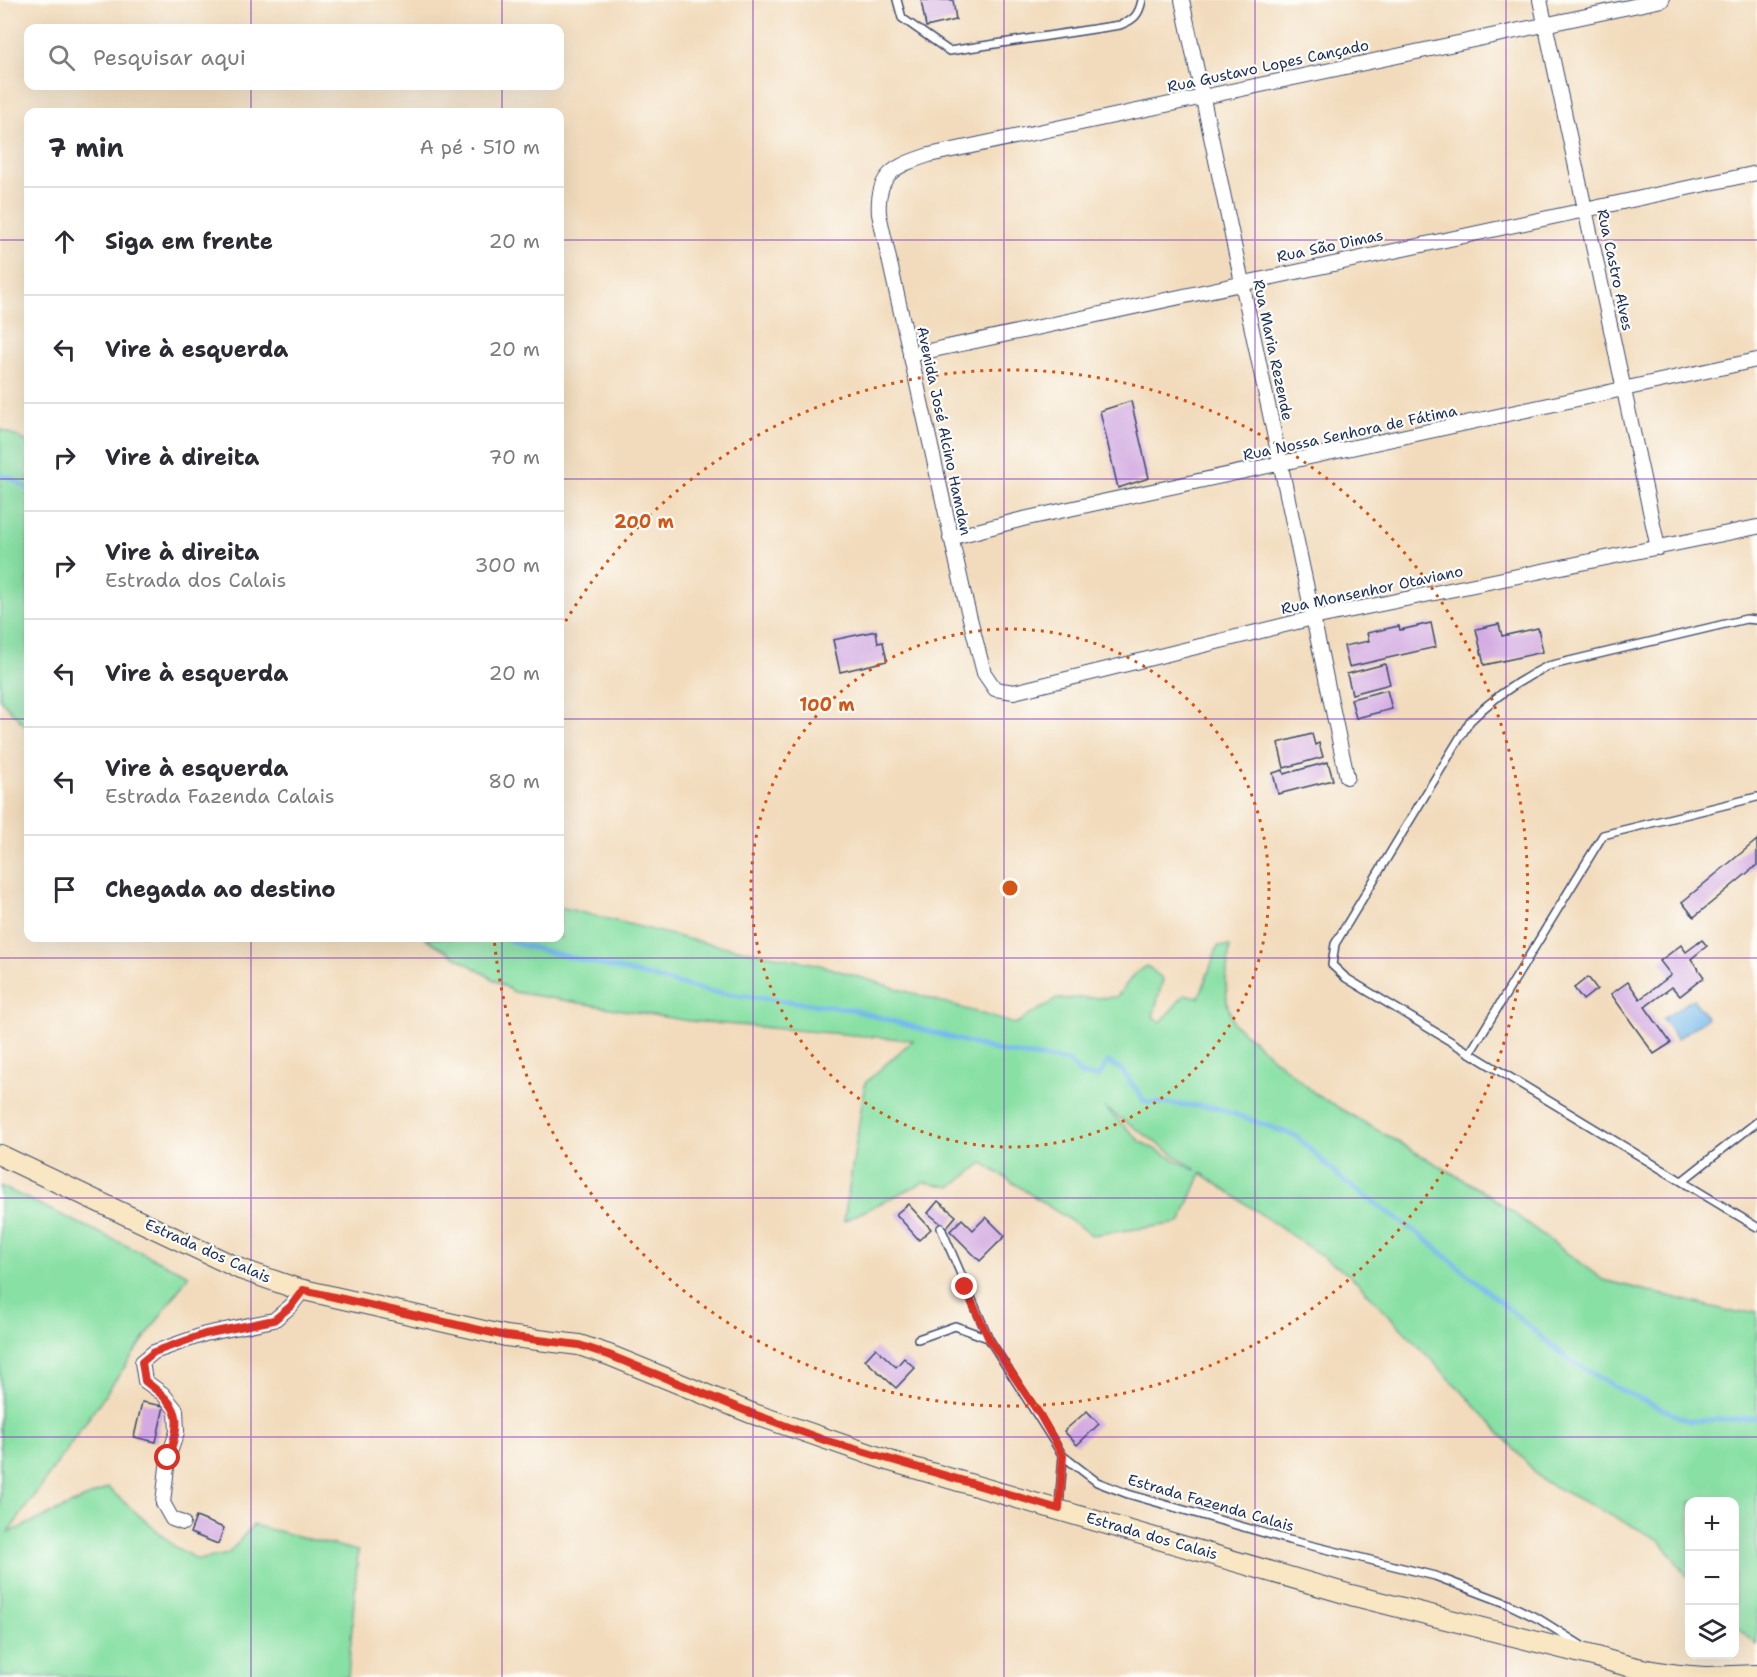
<!DOCTYPE html>
<html lang="pt">
<head>
<meta charset="utf-8">
<style>
  :root { --surface:#fff; --page:#f7f7f7; --text:#2b2b33; --muted:#7c7c81; --line:#e1e1e2 }
  body { margin:0; font-family:"Shantell Sans",sans-serif; background:var(--page); color:var(--text) }
  .controls { position:absolute; right:18px; bottom:18px; display:grid; overflow:hidden; border-radius:12px; box-shadow:0 6px 24px #0002 }
  .controls button { width:54px; height:54px; display:grid; place-items:center; padding:0; border:0; border-bottom:2px solid var(--line); background:var(--surface); color:var(--text); font:30px sans-serif }
  .stop { position:absolute; width:18px; height:18px; margin:-14px; border:4px solid #d93025; border-radius:50%; background:#fff }
  .stop.end { background:#d93025; border-color:#fff; box-shadow:0 2px 6px #0008 }
  .list { margin:0; padding:0; list-style:none }
  h2 { display:flex; justify-content:space-between; align-items:center; height:78px; margin:0; padding:0 24px; font-size:26px }
  h2 small { font-size:20px; font-weight:400; color:var(--muted) }
  .list li { display:grid; grid-template-columns:39px 1fr auto; gap:18px; align-items:center; box-sizing:border-box; height:108px; padding:0 24px; border-top:2px solid var(--line) }
  .list b { display:block; font-size:22px; white-space:nowrap }
  .list p { margin:0; font-size:20px; white-space:nowrap; color:var(--muted) }
  .list em { font-size:20px; font-style:normal; color:var(--muted) }
  .icon { flex:none; width:33px; height:33px; fill:none; stroke:currentColor; stroke-width:2; stroke-linecap:round; stroke-linejoin:round }
  .map { position:relative; flex:none; width:1757px; height:1677px; overflow:hidden }
  .search { position:absolute; background:var(--surface); box-shadow:0 6px 24px #0002; left:24px; top:24px; width:540px; height:66px; display:flex; align-items:center; gap:15px; box-sizing:border-box; padding:0 21px; border-radius:12px; color:var(--muted); font-size:22px }
  .panel { position:absolute; background:var(--surface); box-shadow:0 6px 24px #0002; left:24px; top:108px; width:540px; height:834px; border-radius:12px }
  .map>svg:first-child { display:block }
</style>
</head>
<body>
<div class="map">
<svg width="1757" height="1677" viewBox="0 0 1757 1677">
  <rect width="100%" height="100%" fill="#fdfcf7"/>
  <filter id="ink" filterUnits="userSpaceOnUse"><feTurbulence type="fractalNoise" baseFrequency=".0167" numOctaves="2"/><feDisplacementMap in="SourceGraphic" scale="12" xChannelSelector="R" yChannelSelector="G"/><feConvolveMatrix kernelMatrix="1 2 1 2 8 2 1 2 1" color-interpolation-filters="sRGB"/></filter>
  <filter id="wash" filterUnits="userSpaceOnUse"><feTurbulence type="fractalNoise" baseFrequency=".008" numOctaves="4" result="noise"/><feDisplacementMap in="SourceGraphic" scale="24" xChannelSelector="R" yChannelSelector="G"/><feGaussianBlur stdDeviation="1.35" result="paint"/><feColorMatrix in="noise" values="0 0 0 0 0 0 0 0 0 0 0 0 0 0 0 0 0 1.4 0 .05"/><feComposite in="paint" operator="in"/></filter>
  <g filter="url(#wash)">
    <rect width="100%" height="100%" fill="#f2dbbc"/>
    <!-- green -->
    <path fill="#88e0a4" stroke="#528881" stroke-width="1.5" fill-rule="evenodd" d="M0,429L28,442V729L0,699Z
      M560,907L696,941L816,964L1015,1024L1057,999L1117,997L1134,974L1147,966L1163,979L1153,1017L1161,1022L1185,994L1199,998L1218,946H1230L1226,980L1227,1003L1234,1024L1318,1096L1488,1194L1603,1280L1737,1313L1757,1311V1645L1735,1625L1734,1502H1690L1689,1579L1660,1540L1543,1481L1470,1400L1352,1277L1201,1173L1180,1223L1092,1235L983,1163L951,1187L924,1182L844,1221L865,1083L913,1040L689,1021L514,992L425,938H560ZM1104,1107L1195,1169V1170L1141,1142Z
      M0,1186L189,1275L8,1533L108,1488L175,1547L198,1560L228,1554L253,1525L358,1551L348,1677H0Z"/>
    <!-- water -->
    <path fill="#76baec" stroke="#4874a5" stroke-width="1.5" d="M1693,999L1707,1018L1677,1039L1663,1019Z"/>
    <g fill="none" stroke-linecap="round" stroke-linejoin="round">
      <!-- stream -->
      <path stroke="#76baec" stroke-width="5" d="M0,475L11,478L28,489
        M506,938L521,945L712,992L850,1009L1002,1052L1068,1061L1082,1075L1098,1077L1108,1062L1122,1070L1145,1102L1214,1107L1296,1136L1344,1181L1428,1241L1569,1360L1621,1390L1689,1421L1757,1418"/>
    </g>
    <g id="blocks">
      <!-- building -->
      <path fill="#d3abe2" d="M921,0H953L956,20L926,27Z
        M1131,401L1149,478L1118,488L1100,411Z
        M1431,623L1436,647L1349,667L1344,646L1369,641L1367,633L1399,626L1400,630Z
        M1499,624L1502,636L1538,628L1543,652L1484,665L1476,629Z
        M876,631L878,643L883,642L887,661L840,672L833,640Z
        M1385,664L1390,684L1352,694L1347,674Z
        M1387,690L1392,709L1356,718L1351,699Z
        M1312,734L1315,745L1319,743L1323,757L1284,768L1278,743Z
        M1328,762L1333,780L1278,794L1273,773L1283,770L1284,774Z
        M1757,840V865L1694,917L1682,902Z
        M1702,940L1707,946L1691,959L1704,977L1680,996L1672,987L1645,1007L1671,1043L1654,1054L1611,994L1628,982L1640,999L1671,975L1660,961L1681,945L1686,952Z
        M1588,977L1597,989L1583,1000L1574,988Z
        M938,1201L956,1216L946,1228L928,1213Z
        M908,1204L931,1229L919,1240L896,1214Z
        M986,1217L1005,1236L980,1261L950,1231L962,1219L973,1230Z
        M876,1348L896,1367L904,1358L915,1368L896,1388L865,1360Z
        M142,1402L164,1406L156,1442L134,1437Z
        M1087,1411L1099,1424L1077,1445L1064,1431Z
        M196,1517L224,1528L218,1544L190,1533Z"/>
    </g>
  </g>
  <g filter="url(#ink)">
    <use href="#blocks" fill-opacity="0" stroke="#3b496c" stroke-width="1.5"/>
    <g fill="none" stroke-linecap="round" stroke-linejoin="round">
      <!-- lane casing -->
      <g stroke="#3b496c" stroke-width="10">
        <path id="lane" d="M897,0L902,18L949,51L1120,25C1134,20 1139,15 1142,0
          M1757,620L1746,619L1548,666C1517,681 1494,697 1470,721L1335,944L1332,965L1346,978L1757,1227
          M1470,1053L1603,835L1757,797
          M1682,1181L1757,1122
          M941,1228L989,1339L1063,1456L1097,1482L1128,1494L1289,1540L1435,1576L1506,1603L1539,1619L1582,1646
          M918,1339L955,1326L988,1338
          M1059,1507L1063,1456"/>
      </g>
      <!-- street casing -->
      <g stroke="#3b496c" stroke-width="16">
        <path id="street" d="M1182,0L1347,777
          M1540,0L1658,548
          M1662,0L929,155C895,166 876,174 879,214L965,599L984,673L995,689L1014,692L1313,618L1757,527
          M910,355L1757,173
          M950,538L1023,519L1757,360
          M183,1523L172,1519L163,1503L168,1458L177,1432L176,1410L163,1394L145,1381L142,1362L154,1352L205,1334L274,1320L291,1306L303,1290"/>
      </g>
      <!-- secondary casing -->
      <g stroke="#3b496c" stroke-width="22">
        <path id="secondary" d="M0,1155L240,1269L295,1288L506,1336L579,1345L609,1355L751,1413L890,1461L1351,1595L1597,1657C1633,1669 1667,1675 1705,1677
          M1707,1677L1757,1675"/>
      </g>
      <!-- lane -->
      <use href="#lane" stroke="#fff" stroke-width="7"/>
      <!-- street -->
      <use href="#street" stroke="#fff" stroke-width="14"/>
      <!-- secondary -->
      <use href="#secondary" stroke="#f9e7c3" stroke-width="20"/>
    </g>
  </g>
  <g fill="none" stroke-linecap="round" stroke-linejoin="round" filter="url(#ink)">
    <!-- route -->
    <path stroke="#d93025" stroke-width="8" d="M168,1458C183,1415 180,1408 145,1381L142,1362L154,1352L205,1334L274,1320L291,1306L303,1290L506,1336L579,1345L609,1355L751,1413L824,1440L1059,1509L1063,1456L1040,1415L989,1339L965,1287"/>
  </g>
  <!-- grid -->
  <path fill="none" stroke="#7b2cbf" stroke-width="1.5" stroke-opacity="0.55" d="M251,0V28M502,0V28M753,0V1677M1004,0V1677M1255,0V1677M1506,0V1677M251,86V112M502,86V112M0,240H28M560,240H1757M0,479H28M560,479H1757M0,719H28M560,719H1757M251,938V1677M502,938V1677M0,958H1757M0,1198H1757M0,1437H1757"/>
  <!-- distance rings -->
  <g fill="none" stroke="#d45514" stroke-width="3" stroke-dasharray="3 6">
    <circle cx="1010" cy="888" r="259"/>
    <path d="M561 629A518 518 0 1 1 494 938"/>
  </g>
  <g text-anchor="middle" dominant-baseline="central" stroke-width="4.5" stroke-linejoin="round" paint-order="stroke">
    <!-- street labels -->
    <g font-size="15" fill="#1b2f5e" stroke="#fdfcf7">
      <text transform="translate(1268 66) rotate(-12)">Rua Gustavo Lopes Cançado</text>
      <text transform="translate(1330 246) rotate(-12)">Rua São Dimas</text>
      <text transform="translate(1615 270) rotate(78)">Rua Castro Alves</text>
      <text transform="translate(1273 350) rotate(78)">Rua Maria Rezende</text>
      <text transform="translate(944 431) rotate(78)">Avenida José Alcino Hamdan</text>
      <text transform="translate(1350 433) rotate(-12)">Rua Nossa Senhora de Fátima</text>
      <text transform="translate(1372 590) rotate(-12)">Rua Monsenhor Otaviano</text>
      <text transform="translate(208 1251) rotate(24)">Estrada dos Calais</text>
      <text transform="translate(1211 1503) rotate(16)">Estrada Fazenda Calais</text>
      <text transform="translate(1152 1536) rotate(16)">Estrada dos Calais</text>
    </g>
  </g>
  <circle cx="1010" cy="888" r="9" fill="#d45514" stroke="#fdfcf7" stroke-width="3"/>
  <g font-size="18" text-anchor="middle" font-weight="bold" fill="#d45514" stroke="#fdfcf7" stroke-width="4.5" stroke-linejoin="round" paint-order="stroke">
    <text x="644" y="528">200 m</text>
    <text x="827" y="711">100 m</text>
  </g>
</svg>
<div class="controls">
<button>+</button>
<button>−</button>
<button><svg class="icon" aria-label="layers" viewBox="0 0 24 24"><path d="M12 4l9 5-9 5-9-5zM3 14l9 5 9-5"/></svg></button>
</div>
<div class="stop" style="left:168px;top:1458px"></div>
<div class="stop end" style="left:965px;top:1287px"></div>
<div class="search"><svg class="icon" aria-label="search" viewBox="0 0 24 24"><circle cx="10" cy="10" r="6"/><path d="M15 15l6 6"/></svg>Pesquisar aqui</div>
<section class="panel">
<h2>7 min<small>A pé · 510 m</small></h2>
<ul class="list">
<li><svg class="icon" aria-label="ahead" viewBox="0 0 24 24"><path d="M12 20V5M6 11l6-6 6 6"/></svg><div><b>Siga em frente</b></div><em>20 m</em></li>
<li><svg class="icon" aria-label="left" viewBox="0 0 24 24"><path d="M17 20v-9H6M10 6l-5 5 5 5"/></svg><div><b>Vire à esquerda</b></div><em>20 m</em></li>
<li><svg class="icon" aria-label="right" viewBox="0 0 24 24"><path d="M7 20v-9h11M14 6l5 5-5 5"/></svg><div><b>Vire à direita</b></div><em>70 m</em></li>
<li><svg class="icon" aria-label="right" viewBox="0 0 24 24"><path d="M7 20v-9h11M14 6l5 5-5 5"/></svg><div><b>Vire à direita</b><p>Estrada dos Calais</p></div><em>300 m</em></li>
<li><svg class="icon" aria-label="left" viewBox="0 0 24 24"><path d="M17 20v-9H6M10 6l-5 5 5 5"/></svg><div><b>Vire à esquerda</b></div><em>20 m</em></li>
<li><svg class="icon" aria-label="left" viewBox="0 0 24 24"><path d="M17 20v-9H6M10 6l-5 5 5 5"/></svg><div><b>Vire à esquerda</b><p>Estrada Fazenda Calais</p></div><em>80 m</em></li>
<li><svg class="icon" aria-label="arrive" viewBox="0 0 24 24"><path d="M6 21V4h12l-3 4 3 4H6"/></svg><div><b>Chegada ao destino</b></div></li>
</ul>
</section>
</div>
</body>
</html>
